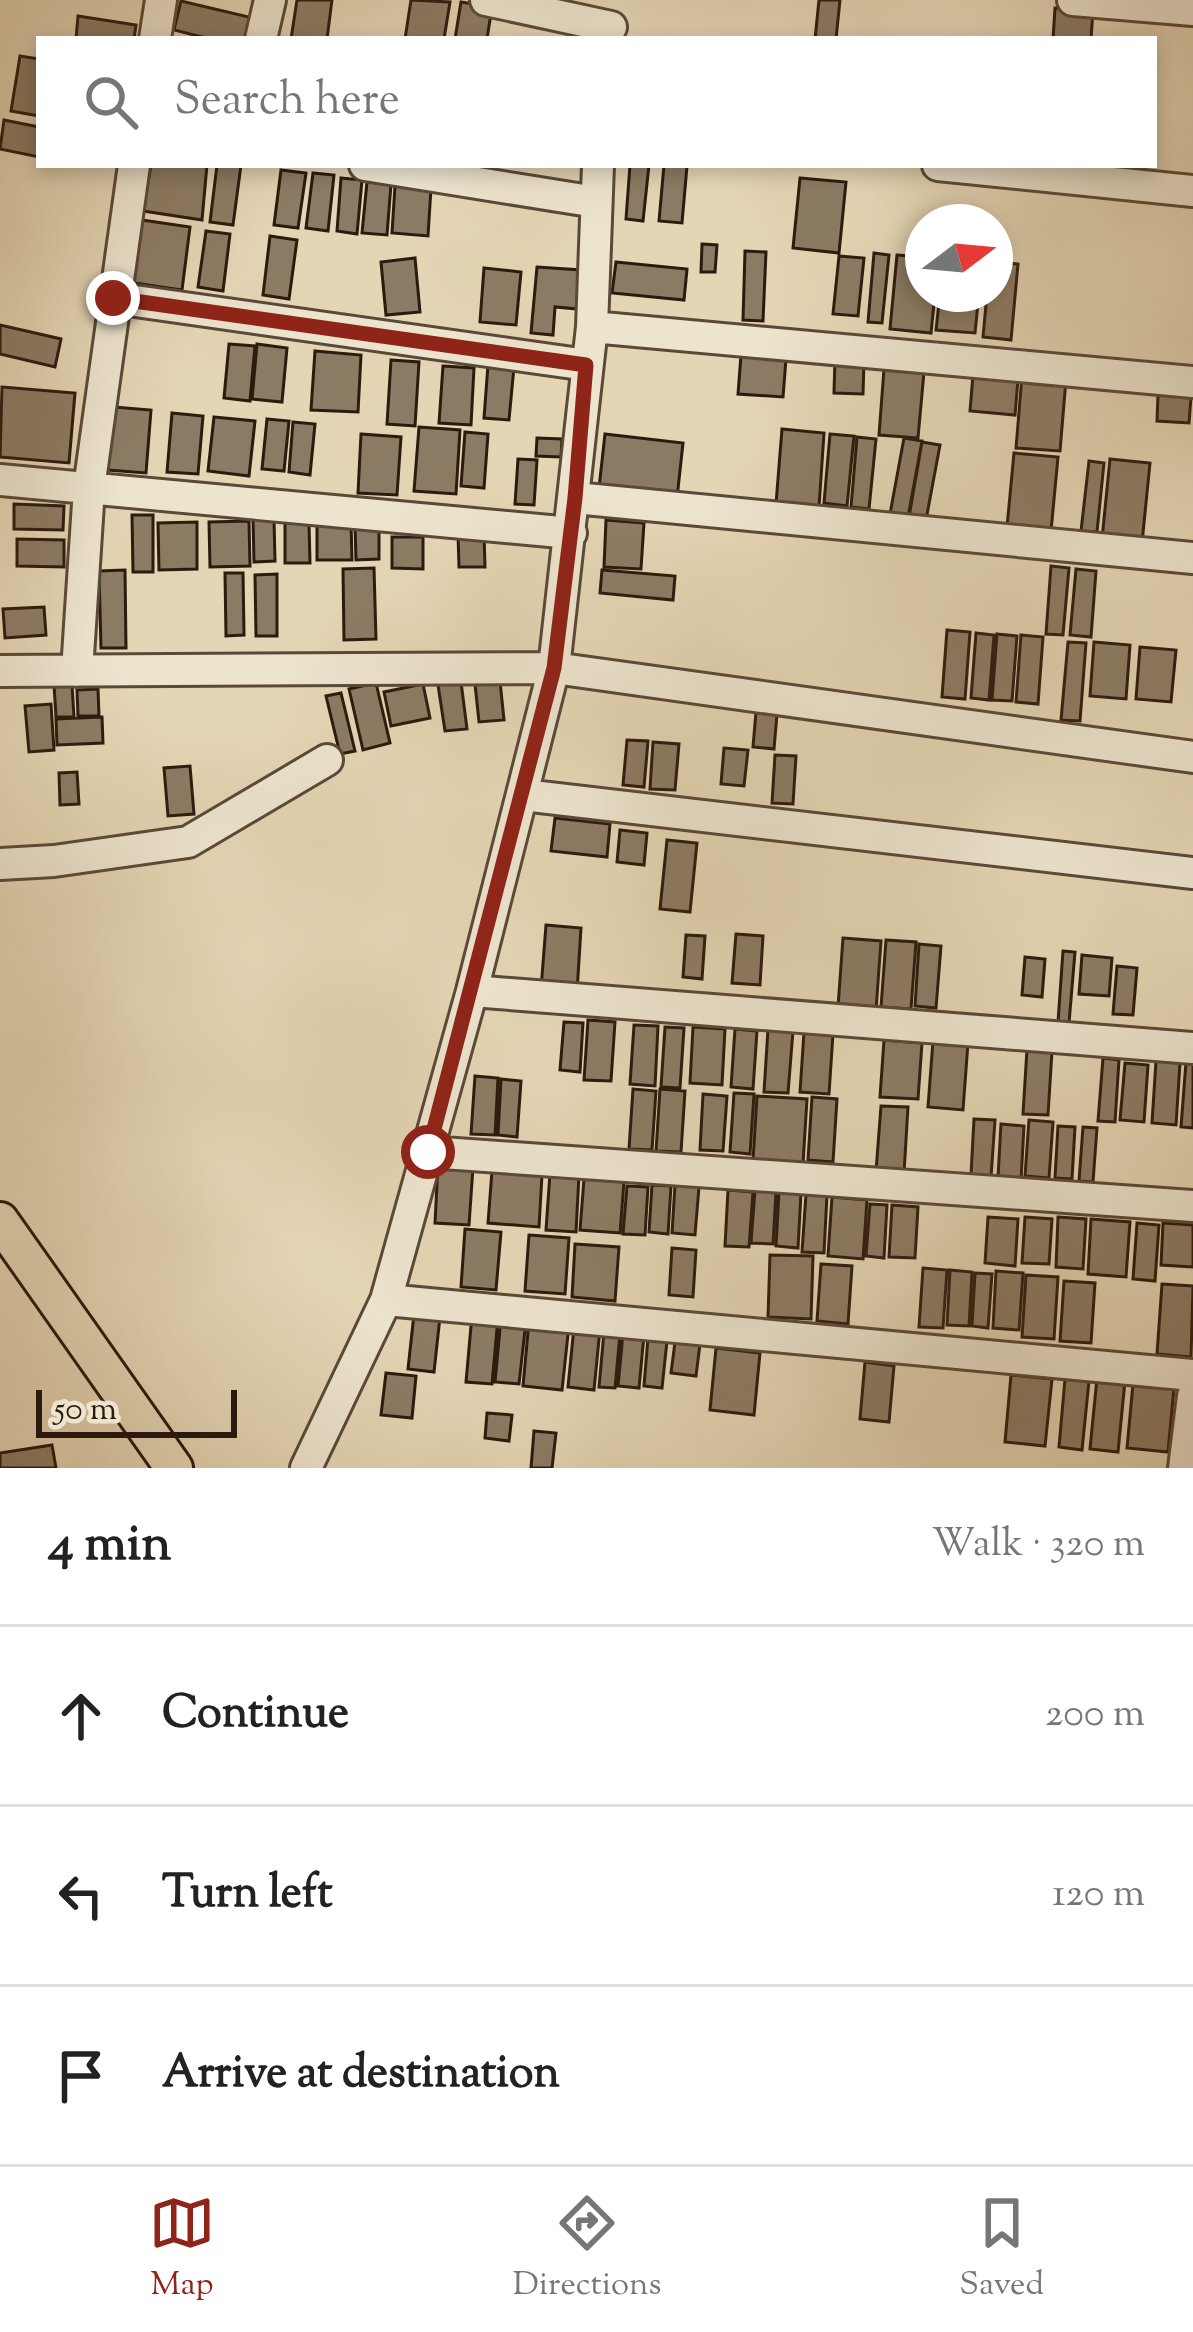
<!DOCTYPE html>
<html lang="en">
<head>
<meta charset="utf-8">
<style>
  :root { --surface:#fff; --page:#f2f2f2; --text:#222; --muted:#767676; --line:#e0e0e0; --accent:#8f2418 }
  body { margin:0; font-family:"Sorts Mill Goudy",serif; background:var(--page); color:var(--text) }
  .compass { position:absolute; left:905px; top:204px; width:108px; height:108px; border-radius:50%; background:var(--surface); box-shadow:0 6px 18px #0003; rotate:74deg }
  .scale { position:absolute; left:36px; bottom:30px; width:201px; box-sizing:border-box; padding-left:12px; border:6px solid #2c1a0e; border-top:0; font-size:33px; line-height:42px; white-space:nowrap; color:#2c1a0e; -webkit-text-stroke:9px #ede4ce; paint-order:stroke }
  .stop { position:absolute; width:36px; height:36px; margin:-27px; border:9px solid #8f2418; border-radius:50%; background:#fff }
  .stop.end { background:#8f2418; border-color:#fff; box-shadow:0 3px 12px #0008 }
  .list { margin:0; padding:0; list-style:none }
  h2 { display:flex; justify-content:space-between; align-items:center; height:156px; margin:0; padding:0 48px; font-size:51px }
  h2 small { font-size:39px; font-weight:400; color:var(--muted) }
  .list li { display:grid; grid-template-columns:78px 1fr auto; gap:36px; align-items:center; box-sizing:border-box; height:180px; padding:0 48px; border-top:3px solid var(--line) }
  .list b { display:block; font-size:45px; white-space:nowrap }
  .list em { font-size:39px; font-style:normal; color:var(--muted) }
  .icon { flex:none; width:66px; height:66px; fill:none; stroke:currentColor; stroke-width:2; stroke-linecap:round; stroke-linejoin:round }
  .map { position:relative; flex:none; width:1193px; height:1468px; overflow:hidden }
  .search { position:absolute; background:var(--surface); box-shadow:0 6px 18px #0003; left:36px; right:36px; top:36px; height:132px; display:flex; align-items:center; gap:30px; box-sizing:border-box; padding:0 42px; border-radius:0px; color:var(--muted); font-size:45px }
  .sheet { height:696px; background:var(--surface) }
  nav { display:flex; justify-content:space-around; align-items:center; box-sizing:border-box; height:168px; border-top:3px solid var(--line); background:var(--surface); font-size:33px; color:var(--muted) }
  nav a { display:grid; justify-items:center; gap:6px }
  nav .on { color:var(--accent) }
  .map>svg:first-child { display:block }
</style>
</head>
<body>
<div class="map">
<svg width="1193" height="1468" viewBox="0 0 1193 1468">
  <rect width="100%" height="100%" fill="#e4d5b4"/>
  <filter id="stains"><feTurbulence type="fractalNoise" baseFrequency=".00167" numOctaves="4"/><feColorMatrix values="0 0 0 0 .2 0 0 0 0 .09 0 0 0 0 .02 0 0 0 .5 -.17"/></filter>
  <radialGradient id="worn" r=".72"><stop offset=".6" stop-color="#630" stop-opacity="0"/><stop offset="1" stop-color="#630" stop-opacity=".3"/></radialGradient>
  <!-- building -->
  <path fill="#8c7b64" stroke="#2c1a0e" stroke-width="3" d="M297,0H332L327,39H291Z
    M411,0L450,2L444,39H405Z
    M819,0H840L836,39H815Z
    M181,1L261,20L256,39H210L174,30Z
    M461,2L492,7L487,39H455Z
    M1055,8L1093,11L1091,39H1053Z
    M78,16L136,25L134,39H76Z
    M20,56L39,59V116L11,111Z
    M4,120L39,127V157L0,149Z
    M151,165H207L202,220L143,211Z
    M217,165H241L233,225L210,222Z
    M630,165H649L643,221L626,219Z
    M664,165L687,166L682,223L659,221Z
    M281,170L306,173L298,228L274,225Z
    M313,173L334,175L328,231L306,228Z
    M341,178L362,180L357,234L337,231Z
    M800,178L846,182L839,253L793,248Z
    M367,182L391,184L387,235L362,233Z
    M395,186L431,188L428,236L392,233Z
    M142,220L190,227L182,290L134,283Z
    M206,231L230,234L223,291L198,287Z
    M270,236L297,240L289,299L263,295Z
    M702,244L717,245L715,272H701Z
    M745,251L766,252L763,321L743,320Z
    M874,253L889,255L882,323L868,322Z
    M897,255L923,257V294H935L931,333L890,329Z
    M839,256L864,258L858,316L833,314Z
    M415,258L420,312L386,315L381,262Z
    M616,262L687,269L684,300L612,293Z
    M995,262L1018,264L1011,340L983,337L987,294H995Z
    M537,267L581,270L578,309L555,307L553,335L531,333Z
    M484,268L521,272L516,325L480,322Z
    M940,294H979L975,333L936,330Z
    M0,325L61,339L55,367L0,354Z
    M229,344L255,346L250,401L224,398Z
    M257,344L287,348L282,402L252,399Z
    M315,351L361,355L358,412L311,410Z
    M741,355L786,359L783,397L738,394Z
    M835,359L864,361L863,394L834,393Z
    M391,360L419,362L415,426L387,424Z
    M488,365L514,367L509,420L484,418Z
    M443,366L474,368L471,425L439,423Z
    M884,369L924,372L918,438L879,435Z
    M973,375L1018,379L1015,415L970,411Z
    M1022,376L1066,380L1060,451L1016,448Z
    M2,387L75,393L69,463L0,457Z
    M1158,395L1191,397L1189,423L1157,421Z
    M114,407L151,410L146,473L108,470Z
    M172,413L203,416L198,474L167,472Z
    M214,417L255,421L249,476L208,471Z
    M267,419L289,421L284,471L262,469Z
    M293,422L315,424L310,475L289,472Z
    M419,427L460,430L456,494L414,491Z
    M782,429L824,433L819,507L776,504Z
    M465,432L488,434L484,488L461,486Z
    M361,434L401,437L397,495L358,493Z
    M605,434L683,443L677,498L599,488Z
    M830,434L854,436L847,506L824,503Z
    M857,437L876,439L869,509L851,507Z
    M537,438L562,439L561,457L536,456Z
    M904,438L922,441L908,517L890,514Z
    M922,442L940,445L926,520L909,517Z
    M1014,453L1058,457L1051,531L1007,527Z
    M518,459L537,460L534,505L515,504Z
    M1110,459L1150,463L1142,543L1102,539Z
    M1089,461L1104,463L1097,532L1081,531Z
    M14,504L64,506L63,530L14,529Z
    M132,515H153V572H133Z
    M253,519H274L275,561L254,562Z
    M606,520L644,523L641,569L604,567Z
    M249,521L250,566L210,567L209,522Z
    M197,522V569L159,570L158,523Z
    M317,522H351L352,560H317Z
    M285,523H309L310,563H285Z
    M355,526H379V559L356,560Z
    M484,533L485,567H459L458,534Z
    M392,537H423V569L392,568Z
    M17,539L64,540V567L17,566Z
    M1051,566L1069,568L1063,635L1046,634Z
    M374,568L376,639L344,640L343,569Z
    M1076,569L1096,571L1091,637L1070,635Z
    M125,570L126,648H101L99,571Z
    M602,570L675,576L673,600L600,593Z
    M225,573H243L244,635L226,636Z
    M277,574V636H256L255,575Z
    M44,607L46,635L5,638L3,609Z
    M947,630L970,632L965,699L942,697Z
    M976,633L994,635L989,700L971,698Z
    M997,634L1017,636L1012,701L992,700Z
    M1021,635L1043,637L1038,704L1016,702Z
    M1068,642L1086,643L1080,721L1061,720Z
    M1094,642L1130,645L1126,699L1090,696Z
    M1140,647L1176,650L1171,702L1136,699Z
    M500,681L504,720L479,722L475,684Z
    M461,682L467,729L445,731L438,685Z
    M376,683L390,743L363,750L349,689Z
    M423,684L430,718L391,726L384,692Z
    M54,685H72L74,717H56Z
    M98,689L99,716H78L77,690Z
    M341,693L355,751L340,754L326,696Z
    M51,704L54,750L29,752L25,706Z
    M756,712L777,714L774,749L753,747Z
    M102,717L103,743L57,745L56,719Z
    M627,740L648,741L644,787L623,785Z
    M653,742L679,744L675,790L650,789Z
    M724,748L748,750L744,786L721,784Z
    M775,755L796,756L793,804L772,803Z
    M190,766L194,814L168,816L164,768Z
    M77,772L79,804L60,805L59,773Z
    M555,818L610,824L607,857L551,851Z
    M620,830L647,833L644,865L617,862Z
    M667,840L697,843L690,912L660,909Z
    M546,925L581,928L577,992L541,989Z
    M736,934L763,936L760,985L732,983Z
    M686,935L705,936L702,979L683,977Z
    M843,938L881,941L876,1010L838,1007Z
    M886,940L916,942L911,1009L881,1007Z
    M919,944L941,946L936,1008L915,1006Z
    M1063,951L1075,952L1069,1023L1058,1022Z
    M1082,955L1112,958L1109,996L1079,994Z
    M1025,957L1045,959L1042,997L1022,995Z
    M1117,966L1137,968L1133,1015L1113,1014Z
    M588,1020L615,1022L611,1081L584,1080Z
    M564,1022L583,1023L580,1072L560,1070Z
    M634,1025L658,1026L655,1086L630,1084Z
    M665,1027L684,1028L680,1088L661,1087Z
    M693,1027L725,1029L722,1085L690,1083Z
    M735,1029L757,1031L753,1089L731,1087Z
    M768,1029L793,1031L788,1093L764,1092Z
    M804,1032L833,1034L829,1094L800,1092Z
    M884,1040L922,1043L918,1099L880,1097Z
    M933,1041L968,1043L963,1110L928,1107Z
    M1027,1049L1052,1051L1048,1115L1023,1114Z
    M1103,1058L1119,1060L1115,1122L1098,1121Z
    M1156,1061L1180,1063L1176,1125L1152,1123Z
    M1186,1062H1193V1128L1181,1127Z
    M1125,1063L1148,1065L1144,1122L1120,1120Z
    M475,1076L498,1078L495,1135L471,1134Z
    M501,1079L521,1081L517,1137L498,1135Z
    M633,1089L656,1091L652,1150L629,1149Z
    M660,1089L685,1091L681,1152L656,1151Z
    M734,1093L754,1094L750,1154L730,1152Z
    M703,1094L727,1096L723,1151L700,1150Z
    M757,1096L807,1099L803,1164L753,1160Z
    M812,1097L837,1099L833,1162L808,1160Z
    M881,1106L908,1107L904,1173L876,1171Z
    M974,1119L995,1120L991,1177L971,1175Z
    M1029,1120L1053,1122L1049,1178L1025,1176Z
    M1001,1124L1024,1126L1021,1180L998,1178Z
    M1058,1126L1075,1127L1072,1179L1055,1178Z
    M1083,1127L1097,1128L1093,1182L1079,1181Z
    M438,1164L473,1167L469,1225L435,1223Z
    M492,1171L542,1175L539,1227L488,1223Z
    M550,1173L579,1175L576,1232L546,1230Z
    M584,1179L624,1182L620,1233L580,1230Z
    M652,1185L671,1186L668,1234L649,1232Z
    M675,1185L699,1187L695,1235L672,1233Z
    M627,1186L648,1187L645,1235L623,1234Z
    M728,1190L753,1192L749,1247L725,1246Z
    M755,1190L776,1192L773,1244L751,1243Z
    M779,1192L801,1193L798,1248L776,1246Z
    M806,1194L827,1195L824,1253L802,1252Z
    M832,1197L867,1200L863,1259L828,1256Z
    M870,1204L887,1205L884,1258L866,1256Z
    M892,1205L918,1207L915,1258L889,1257Z
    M988,1217L1018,1219L1015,1266L985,1263Z
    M1025,1217L1052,1219L1049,1264L1022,1263Z
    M1058,1217L1086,1219L1083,1269L1056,1267Z
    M1091,1219L1130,1222L1126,1277L1088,1274Z
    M1137,1223L1159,1225L1155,1281L1133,1279Z
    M1163,1223L1193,1225V1267L1161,1265Z
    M465,1229L501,1232L496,1290L461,1287Z
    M529,1235L569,1238L565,1294L525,1291Z
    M575,1244L619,1247L615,1301L572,1297Z
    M672,1248L696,1250L693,1297L669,1295Z
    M770,1255L813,1256L811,1319L768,1317Z
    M821,1264L852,1266L848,1324L817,1321Z
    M923,1268L947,1270L943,1328L919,1327Z
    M950,1270L972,1272L969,1326L947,1325Z
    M996,1271L1023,1273L1019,1330L993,1328Z
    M975,1273L992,1274L988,1328L972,1326Z
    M1026,1275L1058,1277L1054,1339L1022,1337Z
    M1064,1281L1095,1283L1091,1343L1060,1341Z
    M1162,1284L1193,1286L1191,1357L1157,1354Z
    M414,1314L440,1317L434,1372L408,1369Z
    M472,1315L498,1318L492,1384L466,1382Z
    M501,1318L526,1321L519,1384L495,1382Z
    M529,1321L569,1325L562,1390L523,1386Z
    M574,1327L600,1329L594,1390L568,1387Z
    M604,1332L620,1334L615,1388L599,1387Z
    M623,1333L644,1335L639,1388L618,1386Z
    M648,1338L667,1341L662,1388L644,1386Z
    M675,1342L700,1344L696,1376L671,1373Z
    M716,1348L760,1353L754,1415L710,1410Z
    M865,1362L894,1366L889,1422L860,1419Z
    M386,1373L416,1376L412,1418L381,1415Z
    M1011,1375L1052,1379L1045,1446L1005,1442Z
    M1097,1378L1125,1381L1118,1452L1090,1449Z
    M1065,1379L1089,1381L1082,1450L1059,1447Z
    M1133,1384L1174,1388L1168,1452L1127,1448Z
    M487,1413L512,1415L509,1441L485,1438Z
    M534,1431L556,1433L552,1468H531Z
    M52,1445L56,1468H0V1453Z"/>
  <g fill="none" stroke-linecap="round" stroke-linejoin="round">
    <!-- minor casing -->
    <g stroke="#5a4938" stroke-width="36">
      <path id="minor" d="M486,0L611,27
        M1073,0L1193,10
        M155,39L161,0
        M261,39L270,0
        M365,165L596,202
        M938,165L1193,191
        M114,298L587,365
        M592,327L1193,382
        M0,480L571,533
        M575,498L1193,558
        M0,671L554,668L1193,757
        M77,671L89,488L134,165
        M523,795L1193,873
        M0,864L54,861L188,842L327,760
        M472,991L1193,1048
        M428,1152L1193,1206
        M386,1300L1193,1375
        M306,1468L386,1300L472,991L554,668L592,327L598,165
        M1184,1468L1193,1396"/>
    </g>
    <!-- major casing -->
    <g stroke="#2c1a0e" stroke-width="42">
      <path id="major" d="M0,1221L174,1468"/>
    </g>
    <!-- minor -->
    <use href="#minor" stroke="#ede4ce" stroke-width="30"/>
    <!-- major -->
    <use href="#major" stroke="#e4d5b4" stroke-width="36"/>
  </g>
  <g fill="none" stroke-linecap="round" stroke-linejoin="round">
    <!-- route -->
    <path stroke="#8f2418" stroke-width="15" d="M113,298L586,365L575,498L554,668L428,1152"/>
  </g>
  <rect width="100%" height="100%" filter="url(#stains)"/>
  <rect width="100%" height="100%" fill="url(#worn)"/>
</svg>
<svg class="compass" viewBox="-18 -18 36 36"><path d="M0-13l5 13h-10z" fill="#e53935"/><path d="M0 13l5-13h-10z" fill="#767676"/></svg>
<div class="scale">50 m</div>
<div class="stop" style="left:428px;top:1152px"></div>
<div class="stop end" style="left:113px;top:298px"></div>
<div class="search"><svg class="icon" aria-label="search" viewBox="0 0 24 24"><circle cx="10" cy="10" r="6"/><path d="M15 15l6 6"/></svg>Search here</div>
</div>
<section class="sheet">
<h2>4 min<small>Walk · 320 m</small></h2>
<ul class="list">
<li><svg class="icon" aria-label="ahead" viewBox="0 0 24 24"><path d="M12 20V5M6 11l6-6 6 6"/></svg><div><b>Continue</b></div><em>200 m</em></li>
<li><svg class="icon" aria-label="left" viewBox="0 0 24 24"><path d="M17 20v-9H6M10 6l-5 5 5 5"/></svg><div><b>Turn left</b></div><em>120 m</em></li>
<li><svg class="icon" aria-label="arrive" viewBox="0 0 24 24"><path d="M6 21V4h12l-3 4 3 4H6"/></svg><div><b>Arrive at destination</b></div></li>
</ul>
</section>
<nav>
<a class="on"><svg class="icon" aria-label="map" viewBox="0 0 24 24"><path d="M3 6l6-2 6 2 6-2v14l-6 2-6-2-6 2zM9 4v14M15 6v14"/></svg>Map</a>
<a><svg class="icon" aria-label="directions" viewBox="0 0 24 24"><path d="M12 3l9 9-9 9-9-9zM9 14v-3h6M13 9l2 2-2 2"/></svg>Directions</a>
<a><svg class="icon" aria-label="saved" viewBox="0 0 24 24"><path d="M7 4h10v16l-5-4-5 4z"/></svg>Saved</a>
</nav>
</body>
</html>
